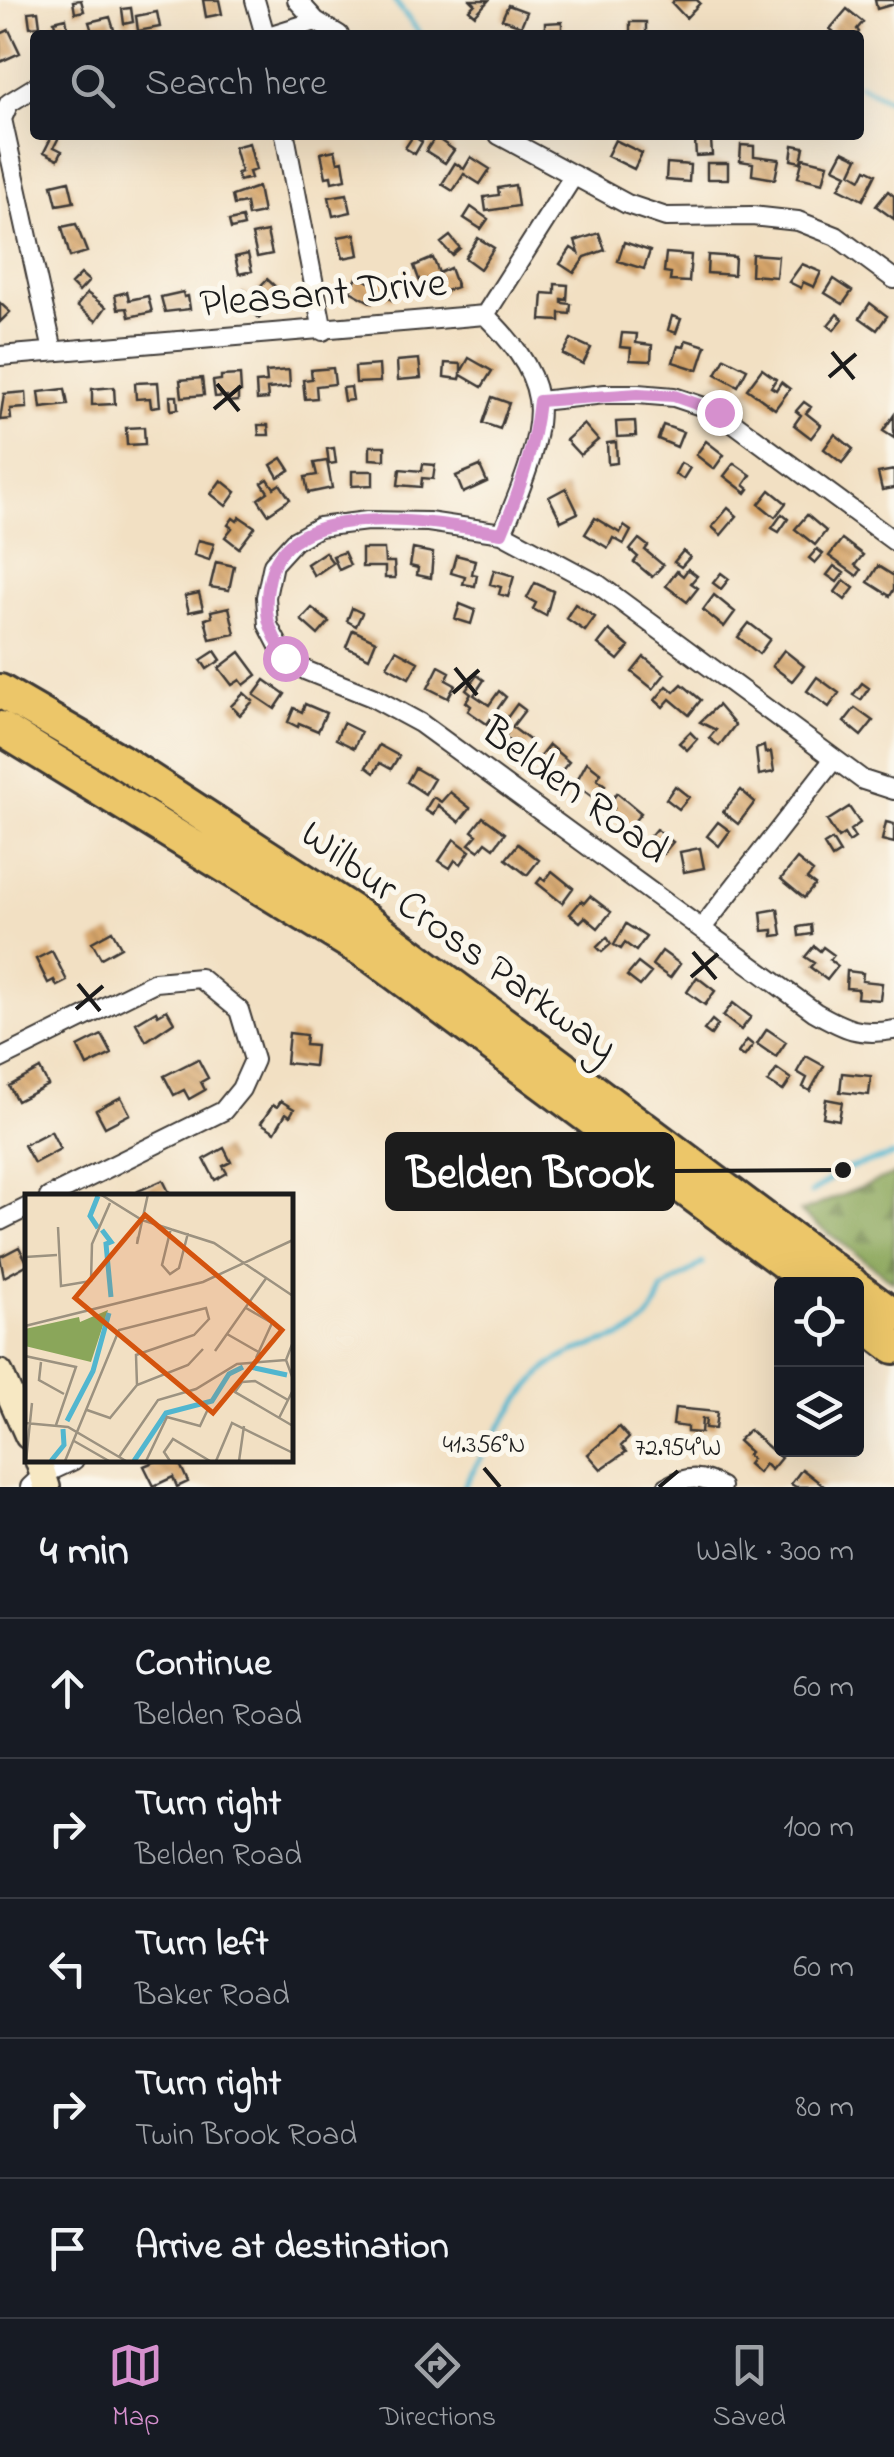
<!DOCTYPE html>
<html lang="en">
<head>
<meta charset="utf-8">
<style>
  :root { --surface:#171b24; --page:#242831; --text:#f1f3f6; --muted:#9ea1a6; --line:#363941; --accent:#d690ce }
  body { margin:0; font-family:"Indie Flower",sans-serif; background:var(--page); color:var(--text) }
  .controls { position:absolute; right:30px; bottom:30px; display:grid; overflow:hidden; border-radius:10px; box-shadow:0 10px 40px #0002 }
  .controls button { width:90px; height:90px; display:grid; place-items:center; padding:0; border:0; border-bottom:2px solid var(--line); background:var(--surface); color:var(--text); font:50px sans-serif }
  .stop { position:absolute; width:30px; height:30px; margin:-22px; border:8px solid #d690ce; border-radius:50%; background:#fff }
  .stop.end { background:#d690ce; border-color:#fff; box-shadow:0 2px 10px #0008 }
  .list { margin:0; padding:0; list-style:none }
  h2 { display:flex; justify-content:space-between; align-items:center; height:130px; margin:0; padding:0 40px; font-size:42px }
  h2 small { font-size:32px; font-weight:400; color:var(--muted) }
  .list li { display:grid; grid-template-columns:65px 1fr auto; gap:30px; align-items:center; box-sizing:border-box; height:140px; padding:0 40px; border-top:2px solid var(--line) }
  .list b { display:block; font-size:38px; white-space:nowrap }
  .list p { margin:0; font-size:32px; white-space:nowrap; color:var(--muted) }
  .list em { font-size:32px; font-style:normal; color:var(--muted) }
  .icon { flex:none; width:55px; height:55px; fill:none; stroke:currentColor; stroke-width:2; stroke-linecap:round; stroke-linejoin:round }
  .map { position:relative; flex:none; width:894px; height:1487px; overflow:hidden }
  .search { position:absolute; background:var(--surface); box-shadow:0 10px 40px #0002; left:30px; right:30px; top:30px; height:110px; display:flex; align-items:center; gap:25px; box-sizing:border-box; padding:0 35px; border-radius:10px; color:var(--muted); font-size:38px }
  .sheet { height:830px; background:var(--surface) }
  nav { display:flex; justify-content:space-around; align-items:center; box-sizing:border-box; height:140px; border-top:2px solid var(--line); background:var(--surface); font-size:28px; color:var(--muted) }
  nav a { display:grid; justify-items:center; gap:5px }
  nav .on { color:var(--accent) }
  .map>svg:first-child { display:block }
</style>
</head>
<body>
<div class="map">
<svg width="894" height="1487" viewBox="0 0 894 1487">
  <defs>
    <pattern id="forest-firs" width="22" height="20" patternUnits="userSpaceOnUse" patternTransform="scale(2.5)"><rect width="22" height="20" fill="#8aa65a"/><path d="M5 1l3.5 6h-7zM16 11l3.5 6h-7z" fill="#70864a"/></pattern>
    <pattern id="building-back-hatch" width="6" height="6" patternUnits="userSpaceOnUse" patternTransform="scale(2.5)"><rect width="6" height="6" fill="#d6a56a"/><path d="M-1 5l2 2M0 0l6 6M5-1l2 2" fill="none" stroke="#b78d5b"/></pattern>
  </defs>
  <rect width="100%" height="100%" fill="#fbf7ec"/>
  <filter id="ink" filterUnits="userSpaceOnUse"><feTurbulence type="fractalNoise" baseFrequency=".01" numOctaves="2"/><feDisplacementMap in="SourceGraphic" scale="20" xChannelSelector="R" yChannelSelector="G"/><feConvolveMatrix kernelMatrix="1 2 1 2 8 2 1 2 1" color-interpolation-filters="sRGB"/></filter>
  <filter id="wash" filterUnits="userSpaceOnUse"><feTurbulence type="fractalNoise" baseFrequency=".0048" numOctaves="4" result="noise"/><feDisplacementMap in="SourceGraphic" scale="40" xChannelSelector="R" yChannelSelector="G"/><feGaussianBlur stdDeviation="2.25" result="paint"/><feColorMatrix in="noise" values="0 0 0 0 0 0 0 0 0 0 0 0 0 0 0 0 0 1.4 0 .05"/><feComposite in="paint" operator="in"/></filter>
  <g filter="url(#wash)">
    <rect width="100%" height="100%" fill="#f2e0c3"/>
    <!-- forest -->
    <path fill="url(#forest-firs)" stroke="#53613b" stroke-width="2.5" d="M894,1174V1282L800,1212Z"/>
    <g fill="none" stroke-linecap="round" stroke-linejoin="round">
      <!-- stream -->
      <path stroke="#51b6cf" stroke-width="5" d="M394,0L421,35
        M859,85L894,103
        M811,1193L843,1170L894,1155
        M463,1487C485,1452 526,1378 560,1359C601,1335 647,1347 662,1290L703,1263"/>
    </g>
    <g id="blocks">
      <!-- building -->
      <path fill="url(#building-back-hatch)" d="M81,0L84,11L75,13L73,1Z
        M203,0H219L222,14L206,17Z
        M471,0H489L475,15L469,10L475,4Z
        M675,0H697L700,3L686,18L672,3Z
        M875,0H894V4L877,9Z
        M508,5L527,12L521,26L502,19Z
        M131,8L133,22L124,24L122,9Z
        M847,9L863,22L857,29L859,32L857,35H830L833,31L830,29Z
        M38,11L40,26L30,27L28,12Z
        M157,12L160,27L138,31L136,16Z
        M110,17L115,33L93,35L89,22Z
        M66,18L69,35H47L46,31L56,29L54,21Z
        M562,22V35H545V23Z
        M630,22H646V35H630Z
        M9,30L20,53L0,62V34Z
        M40,135H60L54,147L62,151L58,159L44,152L50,140Z
        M413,136L422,142L415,154L405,148Z
        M435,137L454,150L445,163L426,151Z
        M615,140L642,153L634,169L607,156Z
        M711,140L712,155L696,156L695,141Z
        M249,143L256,170L249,172L251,178L239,181L237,173L241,172L234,147Z
        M741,145L754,146V156L779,159L775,179L752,175L753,163L740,161Z
        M793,145L804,147L801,162L791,160Z
        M335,150L338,162L343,161L346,179L332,182L331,176L326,177L321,153Z
        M843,151L858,158L851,173L861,179L866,169L876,174L863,200L839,188L847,174L834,168Z
        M471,157L490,169L480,184L464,174L453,191L442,184L455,163L464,169Z
        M803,158L828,164L823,183L798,177Z
        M667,163L690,165L689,182L666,180Z
        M707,163H728V179H707Z
        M69,181L74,202L57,205L52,185Z
        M515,185L518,206L486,211L484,197L499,195L498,188Z
        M258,187L263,213L248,216L246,203L234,205L232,196Z
        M888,191L894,196V219L876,206Z
        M347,194L351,212L333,216L329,197Z
        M471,207L488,219L481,229L464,218Z
        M242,218L244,226L231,229L229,221Z
        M76,224L87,252L70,257L62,227Z
        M267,232L272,254L257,257L252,235Z
        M599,233L605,250L585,257L574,273L560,264L571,248L579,253L575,241Z
        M355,234L359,255L343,258L338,237Z
        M450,236L460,248L452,255L441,243Z
        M478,238L494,248L480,269L465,258Z
        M624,242L650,251L644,269L618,261Z
        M666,253L691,255L689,282L670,281L671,273L664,272Z
        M248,254L252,271L239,274L235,257Z
        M752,254L778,256L776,277L751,275Z
        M708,255L735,257L734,275L707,273Z
        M433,258L439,273L450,268L457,287L437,294L434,289L424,293L414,266Z
        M802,264L821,272L814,287L803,282L801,288L789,282Z
        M81,274L89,281L79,292L71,284Z
        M358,276L373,284L377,276L399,287L392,300L378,292L372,303L350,291Z
        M267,279L281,292L266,307L253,294Z
        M834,279L852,291L843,304L825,293Z
        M555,284L568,285L567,300L562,299V303L571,304L570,314L560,313V321L541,320L543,293L555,294Z
        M244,290L265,312L259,318L238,297Z
        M127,292L129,300L148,296L152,312L129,317L127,308L118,309L115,295Z
        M183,292L184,297L188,296L190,309L165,312L161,297Z
        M87,293L106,307L96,321L77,306Z
        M0,303L10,312L0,322Z
        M870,303L887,316L877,330L860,318Z
        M837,314L843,319L834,330L828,325Z
        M672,316L681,319L676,333L668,330Z
        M622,333L637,334L636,343L652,345L651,361L630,360L631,348L620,347Z
        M571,339L591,348L583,364L563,354Z
        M686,340L706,346L698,370L673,362L678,346L684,347Z
        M469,358L492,371L482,387L461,375L460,379L444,377L445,363L461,364V372Z
        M725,358L747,369L738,386L716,374Z
        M419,359L421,378L398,380L397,361Z
        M379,365L380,382L356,383L355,367Z
        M333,368L335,384L316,386L317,398L305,399L303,380L312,379L311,370Z
        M762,369L776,379L771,387L776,390L781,382L790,389L775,409L747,389Z
        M289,370L290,387L267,389L268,399L257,400L256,383L267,382L266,372Z
        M240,375L241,392H238V401L227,402V396L215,397L213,381L221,380V376Z
        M202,378L204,395L182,397L180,380Z
        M158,382L160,406L151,407L150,398L136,399L135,383Z
        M114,387L115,404L92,405V389Z
        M351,387L353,400L344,401L342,388Z
        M65,389L68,405L41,408L39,392Z
        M26,392L27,408L10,409L11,419L0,420L4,394Z
        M170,396H177L178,409L171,410Z
        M492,397L509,403L500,429L483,423Z
        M804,402L811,407L806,413L821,425L811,438L794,425L801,415L796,411Z
        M894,415V438L883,431Z
        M635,421L636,436L617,437L616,422Z
        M584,424L598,440L580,455L566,440Z
        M258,425H268L269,435H259Z
        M663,425L683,432L677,447L658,439Z
        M144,427L145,444L127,445L126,428Z
        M835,434L853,449L842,463L824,449Z
        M706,441L724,455L714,469L696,455Z
        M616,442L617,463L608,464L607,443Z
        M370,446H385V460L370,459Z
        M334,448L336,463L329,464L327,449Z
        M282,458L290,470L278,477L271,465Z
        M327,461L332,488L308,493L305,477L317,475L314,463Z
        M681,463L690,468L683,479L675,474Z
        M734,463L751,475L744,485L749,489L746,493L724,476Z
        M423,464L435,465L433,479L422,478L421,487L398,485L400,469L422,471Z
        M480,466L487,482L463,493L456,476Z
        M894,470V488L882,490L878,473Z
        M352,471H373V485L352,486Z
        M268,479L274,488L280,484L290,499L268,514L258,499L268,492L262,483Z
        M221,480L236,492L226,506L211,494Z
        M566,488L578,513L561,521L549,497Z
        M770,490L786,503L775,517L759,504Z
        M728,508L737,516L721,535L712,527Z
        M782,514L788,519L779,532L772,528Z
        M807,515L826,531L815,545L795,529Z
        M240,517L255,527L239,548L225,537L232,528L228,525L233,518L237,521Z
        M595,518L620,533L624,526L631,531L624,544L613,538L608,548L585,534Z
        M639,539L648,546L645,550L663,565L652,577L634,562L638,557L630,550Z
        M842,539L863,555L855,565L861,570L857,576L829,556Z
        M198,540L214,544L209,560L194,555Z
        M362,549H384L385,562H394L395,578H385V567H362Z
        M413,549L433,553L431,578L417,575L418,568L410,566Z
        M817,549L823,554L815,563L809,558Z
        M683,551L690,557L681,567L674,562Z
        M325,552L333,563L314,576L307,564Z
        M344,552L350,565L339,570L333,556Z
        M456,555L475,560L472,574L477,575L475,586L463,584L465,577L451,573Z
        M216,562L234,566L229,590L210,587Z
        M834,566L844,573L837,582L827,575Z
        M878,566L894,576V589L890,596L868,582Z
        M688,569L697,576L691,583L698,588L687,602L666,586L677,571L683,576Z
        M494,570L514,576L508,597L499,594L501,587L490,584Z
        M721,573L729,579L721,589L713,583Z
        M844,580L854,588L845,600L835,592Z
        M535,583L553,591L546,616L533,609L536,603L527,598Z
        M199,593L203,609L189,612L185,596Z
        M714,595L735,612L724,627L703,610Z
        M460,604L475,610L471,624L455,619Z
        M575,604L595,617L585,631L566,618Z
        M229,607L235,634L210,639L205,619L212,617L211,611Z
        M312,608L329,622L318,635L301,620Z
        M352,608L362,613L356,626L347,621Z
        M749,623L770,639L759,654L738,637Z
        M353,630L376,641L369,658L346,647Z
        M609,630L629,647L618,660L598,644Z
        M396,650L418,662L409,678L387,666Z
        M784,650L804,666L792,681L772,666Z
        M215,651L221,660L207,669L201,660Z
        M240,652L257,675L244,685L240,680L232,685L219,668Z
        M644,657L665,674L653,689L632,672Z
        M439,666L450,672L446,680L455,685L448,698L428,688Z
        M477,675L484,680L474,695L489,705L499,691L506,697L487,724L468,711L471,706L466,702L471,694L466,690Z
        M817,677L839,693L829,707L807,691Z
        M265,680L285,694L275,709L254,695Z
        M862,683L869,688L861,700L853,695Z
        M682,684L701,700L689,715L670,699L663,707L655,700L667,686L674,692Z
        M244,693L253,701L240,715L231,706Z
        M305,704L326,713L318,731L299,723L298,727L288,722L294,708L302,712Z
        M517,704L525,710L512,727L532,742L524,752L505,738L509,726L504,722Z
        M718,705L735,725L719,746L709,738L716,730L700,722Z
        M855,708L873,721L861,736L844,722Z
        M343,723L361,732L354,748L336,739Z
        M690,732L697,739L687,750L679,743Z
        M379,745L399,756L391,769L380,763L374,773L366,767Z
        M549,745L569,762L558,775L538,759Z
        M764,746L765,753L771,752L774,772L759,775L756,749Z
        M587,762L601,773L597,779L605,785L595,799L575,784Z
        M415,768L434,779L425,794L407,782Z
        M675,786L689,797L679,809L666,799Z
        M741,790L755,802L738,824L723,812Z
        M450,792L470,808L459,822L438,805L433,815L425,810L433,797L441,802Z
        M617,793L641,813L628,829L609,813L614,808L609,804Z
        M849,807L860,823L850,830L855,838L849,842L844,834L838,838L827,821Z
        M483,817L505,833L494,848L486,842L479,851L469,844L477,835L472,831Z
        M718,822L730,831L719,846L707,836Z
        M886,822L894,824V843L882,840Z
        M656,829L673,842L663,854L646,841Z
        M454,839L470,851L461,864L455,860L450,868L439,861Z
        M832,840L840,853L832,858L824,845Z
        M518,844L539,860L527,875L506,859Z
        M700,848L704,868L684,872L680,852Z
        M797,859L813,872L807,879L815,885L804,898L781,879Z
        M552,871L573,888L562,903L537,883L541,878L545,881Z
        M590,896L611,912L598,928L585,917L580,922L570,914L581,901L584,903Z
        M778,909L782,935L773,936V930L763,931L761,912Z
        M626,924L646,937L636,951L625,943L621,949L614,945Z
        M811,925L812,934L799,936L798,927Z
        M112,931L121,947L101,958L92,942Z
        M607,937L611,944L602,952L597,947Z
        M814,946L820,951L823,947L834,955L830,960L838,966L827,980L810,967L814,963L805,957Z
        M52,951L67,981L57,986L54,980L48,983L36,959Z
        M662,951L680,964L670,978L652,965Z
        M638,963L651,973L640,986L627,976Z
        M847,971L863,973L862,981L882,983L880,1000L857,998L858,989L846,988Z
        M697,977L715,991L705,1005L687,992Z
        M733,1003L751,1017L741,1030L723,1016Z
        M167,1010L174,1022L146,1041L136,1023L156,1011L158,1015Z
        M712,1020L718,1025L711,1035L704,1030Z
        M767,1029L786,1042L776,1057L757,1044Z
        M289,1033L306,1035L305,1045L316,1046L314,1066L286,1063Z
        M102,1035L112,1054L87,1066L78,1047Z
        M747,1040L753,1045L744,1057L738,1053Z
        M806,1056L824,1066L810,1091L803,1087L807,1078L797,1072Z
        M198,1059L208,1078L201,1082L205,1090L189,1099L184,1090L174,1095L164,1076Z
        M40,1069L48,1085L17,1101L9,1086Z
        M777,1069L791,1079L783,1091L768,1082Z
        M842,1073L871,1076L869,1095L840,1092Z
        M121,1097L130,1114L105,1127L96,1110Z
        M826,1099L842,1102L839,1120L823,1117Z
        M281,1101L294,1109L290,1116L286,1113L275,1132L261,1123L273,1105L277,1107Z
        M51,1131L60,1149L34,1163L24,1145Z
        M224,1148L231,1162L223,1166L227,1173L215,1180L204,1159Z
        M163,1180L171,1196L141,1197L138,1191Z
        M19,1247L28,1264L4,1277L0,1257Z
        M675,1408L717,1412L715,1429L705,1428L706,1419H702L701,1433L687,1432V1427L673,1425Z
        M619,1427L629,1438L621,1446L626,1452L601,1469L588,1454Z
        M749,1430L781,1458L771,1470L765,1464L758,1473L748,1464L752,1459L747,1455L750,1452L738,1441Z
        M158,1460H178L188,1482L177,1487L173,1477L154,1486L144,1466Z
        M802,1469L825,1487H796L791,1484Z"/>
    </g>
  </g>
  <g filter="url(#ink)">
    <use href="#blocks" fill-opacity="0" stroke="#3c3935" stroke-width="2.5"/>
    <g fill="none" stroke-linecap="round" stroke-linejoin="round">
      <!-- minor casing -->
      <g stroke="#3c3935" stroke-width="22">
        <path id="minor" d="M255,0L265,35
          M297,0L316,21L339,35
          M271,35L316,21
          M35,87L9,103L2,119L53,351
          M285,135L323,331
          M499,135L627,204L666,217L752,216L798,221L836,236L894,279
          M485,315C508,338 533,365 538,399C544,437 517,498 502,533
          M0,356L485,315L574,175
          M539,401L605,394H638L674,397L719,412L894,541
          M894,790L863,780L599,585L502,533L428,522L367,521L319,527L294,541L273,564L266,597L268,625L285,658L307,671L372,697L420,723L815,1012C845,1029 859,1036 894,1030
          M702,928L834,759
          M0,1059L155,982L200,978L239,1010L254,1060L241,1089L223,1111L49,1197
          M0,1221L28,1207
          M30,1487L44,1474L74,1460
          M667,1487C685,1476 703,1476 721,1487"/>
      </g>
      <!-- secondary casing -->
      <g stroke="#3c3935" stroke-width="30">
        <path id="secondary" d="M0,1373L28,1436
          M38,1460L47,1487"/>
      </g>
      <!-- motorway casing -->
      <g stroke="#3c3935" stroke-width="38">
        <path id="motorway" d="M0,691L119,760L365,920L852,1284
          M0,728L372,956L813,1284
          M856,1288L894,1316
          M856,1318L894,1347"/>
      </g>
      <!-- minor -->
      <use href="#minor" stroke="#fff" stroke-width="18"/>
      <!-- secondary -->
      <use href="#secondary" stroke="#f7e8c3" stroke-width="25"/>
      <!-- motorway -->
      <use href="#motorway" stroke="#ecc669" stroke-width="32"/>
    </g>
  </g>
  <g fill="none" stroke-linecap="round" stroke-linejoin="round" filter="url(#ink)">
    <!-- route -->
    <path stroke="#d690ce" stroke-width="12" d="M285,658C268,626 262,613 270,577C289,494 442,524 502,533C520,490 534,448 539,401L638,394L674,396L719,412"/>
  </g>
  <!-- ticks -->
  <path fill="none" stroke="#1c1c1c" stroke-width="4" d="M832,352L854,379M829,377L856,354M217,384L239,411M214,409L241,386M455,668L477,695M453,693L479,670M693,952L716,979M691,977L718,954M78,984L100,1011M76,1009L103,986M484,1468L500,1487M659,1487L678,1471"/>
  <g text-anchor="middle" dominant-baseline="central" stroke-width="10" stroke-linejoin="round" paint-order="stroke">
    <!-- street labels -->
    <g font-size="42" fill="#1c1c1c" stroke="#fbf7ec">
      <text transform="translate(323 295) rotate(-5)">Pleasant Drive</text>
      <text transform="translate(574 792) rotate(36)">Belden Road</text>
      <text transform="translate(458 942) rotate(36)">Wilbur Cross Parkway</text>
    </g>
  </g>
  <!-- overview -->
  <g transform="translate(25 1194)">
    <rect width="268" height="268" fill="#f2e0c3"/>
    <path d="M83,116L66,168L0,152V135L54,123L55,128Z" fill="#8aa65a"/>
    <path fill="none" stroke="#51b6cf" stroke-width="5" d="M73,34L65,22L73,2M77,36L86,48L81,50L86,103M225,173L262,181M42,227L68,177L84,119M26,267L39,251L38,235M109,267L141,219L187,207L204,180L218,173"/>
    <path fill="none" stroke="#9c9280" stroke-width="2.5" d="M75,0L117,26L189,49L268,102M33,33L36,92L66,87L67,50L85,9M146,34L137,71L145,80L154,74L163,39M113,43L112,50L123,0M0,63L32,61M221,114L247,129L231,164M0,132L178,88L268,46M202,140L237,160M268,148L261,166L268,185M190,157L242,83M0,162L51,173L31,231M16,168L14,186L39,200M263,206L230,187L217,188L210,198L268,232M62,216L85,224L112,191L163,171L178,155M254,224L268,196M0,229L43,233L101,267M49,247L84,267M94,263L133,206L171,195L212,170L261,166M1,267L7,209M40,267L94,136L181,114L184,125L169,141L111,161L112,191M121,267L142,223L175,232L183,215M145,267L139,258L148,245L185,267M191,267L207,229L268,259M214,267L219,232"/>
    <path fill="#d4530e" fill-opacity="0.15" stroke="#d4530e" stroke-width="5" d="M120,21L257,136L188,219L50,104Z"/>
    <rect width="268" height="268" fill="none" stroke="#1c1c1c" stroke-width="5"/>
  </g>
  <g font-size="25" text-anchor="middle" fill="#1c1c1c" stroke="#fbf7ec" stroke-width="10" stroke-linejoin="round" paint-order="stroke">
    <text x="484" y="1452">41.356°N</text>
    <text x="678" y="1455">72.954°W</text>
  </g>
  <!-- callouts -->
  <path fill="none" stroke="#1c1c1c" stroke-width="4" d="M843 1170L673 1171"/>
  <circle fill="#1c1c1c" stroke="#fbf7ec" stroke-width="4" cx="843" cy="1170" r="10"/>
  <rect fill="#1c1c1c" stroke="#1c1c1c" stroke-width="4" x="387" y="1134" width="286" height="75" rx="10"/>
  <g font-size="45" text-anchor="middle" font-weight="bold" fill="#fff">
    <text x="530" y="1187">Belden Brook</text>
  </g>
</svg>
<div class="controls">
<button><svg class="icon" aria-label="locate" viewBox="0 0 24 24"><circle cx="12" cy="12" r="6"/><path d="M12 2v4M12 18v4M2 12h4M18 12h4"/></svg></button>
<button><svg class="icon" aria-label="layers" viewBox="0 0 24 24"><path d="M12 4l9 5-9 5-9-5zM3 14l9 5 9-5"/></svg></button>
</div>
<div class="stop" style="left:285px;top:658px"></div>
<div class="stop end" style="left:719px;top:412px"></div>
<div class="search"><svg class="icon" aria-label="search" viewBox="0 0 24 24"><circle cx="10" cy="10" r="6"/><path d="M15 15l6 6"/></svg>Search here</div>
</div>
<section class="sheet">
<h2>4 min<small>Walk · 300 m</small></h2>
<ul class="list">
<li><svg class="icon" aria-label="ahead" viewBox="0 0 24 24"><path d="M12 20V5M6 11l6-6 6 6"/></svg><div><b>Continue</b><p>Belden Road</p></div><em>60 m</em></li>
<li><svg class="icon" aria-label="right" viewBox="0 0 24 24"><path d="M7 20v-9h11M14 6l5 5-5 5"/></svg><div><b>Turn right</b><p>Belden Road</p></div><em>100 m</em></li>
<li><svg class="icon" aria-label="left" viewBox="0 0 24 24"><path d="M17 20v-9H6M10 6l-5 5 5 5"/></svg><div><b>Turn left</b><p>Baker Road</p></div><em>60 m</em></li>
<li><svg class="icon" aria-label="right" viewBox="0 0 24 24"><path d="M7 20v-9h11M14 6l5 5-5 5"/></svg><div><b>Turn right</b><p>Twin Brook Road</p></div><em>80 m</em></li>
<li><svg class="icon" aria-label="arrive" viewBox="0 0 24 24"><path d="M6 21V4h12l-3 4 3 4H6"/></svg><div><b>Arrive at destination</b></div></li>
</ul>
</section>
<nav>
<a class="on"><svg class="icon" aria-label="map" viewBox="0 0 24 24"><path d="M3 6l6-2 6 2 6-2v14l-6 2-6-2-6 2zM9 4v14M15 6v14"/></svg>Map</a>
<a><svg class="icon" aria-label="directions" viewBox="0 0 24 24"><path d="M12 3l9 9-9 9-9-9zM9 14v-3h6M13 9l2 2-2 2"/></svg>Directions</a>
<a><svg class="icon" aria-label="saved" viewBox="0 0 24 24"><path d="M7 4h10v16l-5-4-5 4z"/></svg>Saved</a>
</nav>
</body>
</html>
